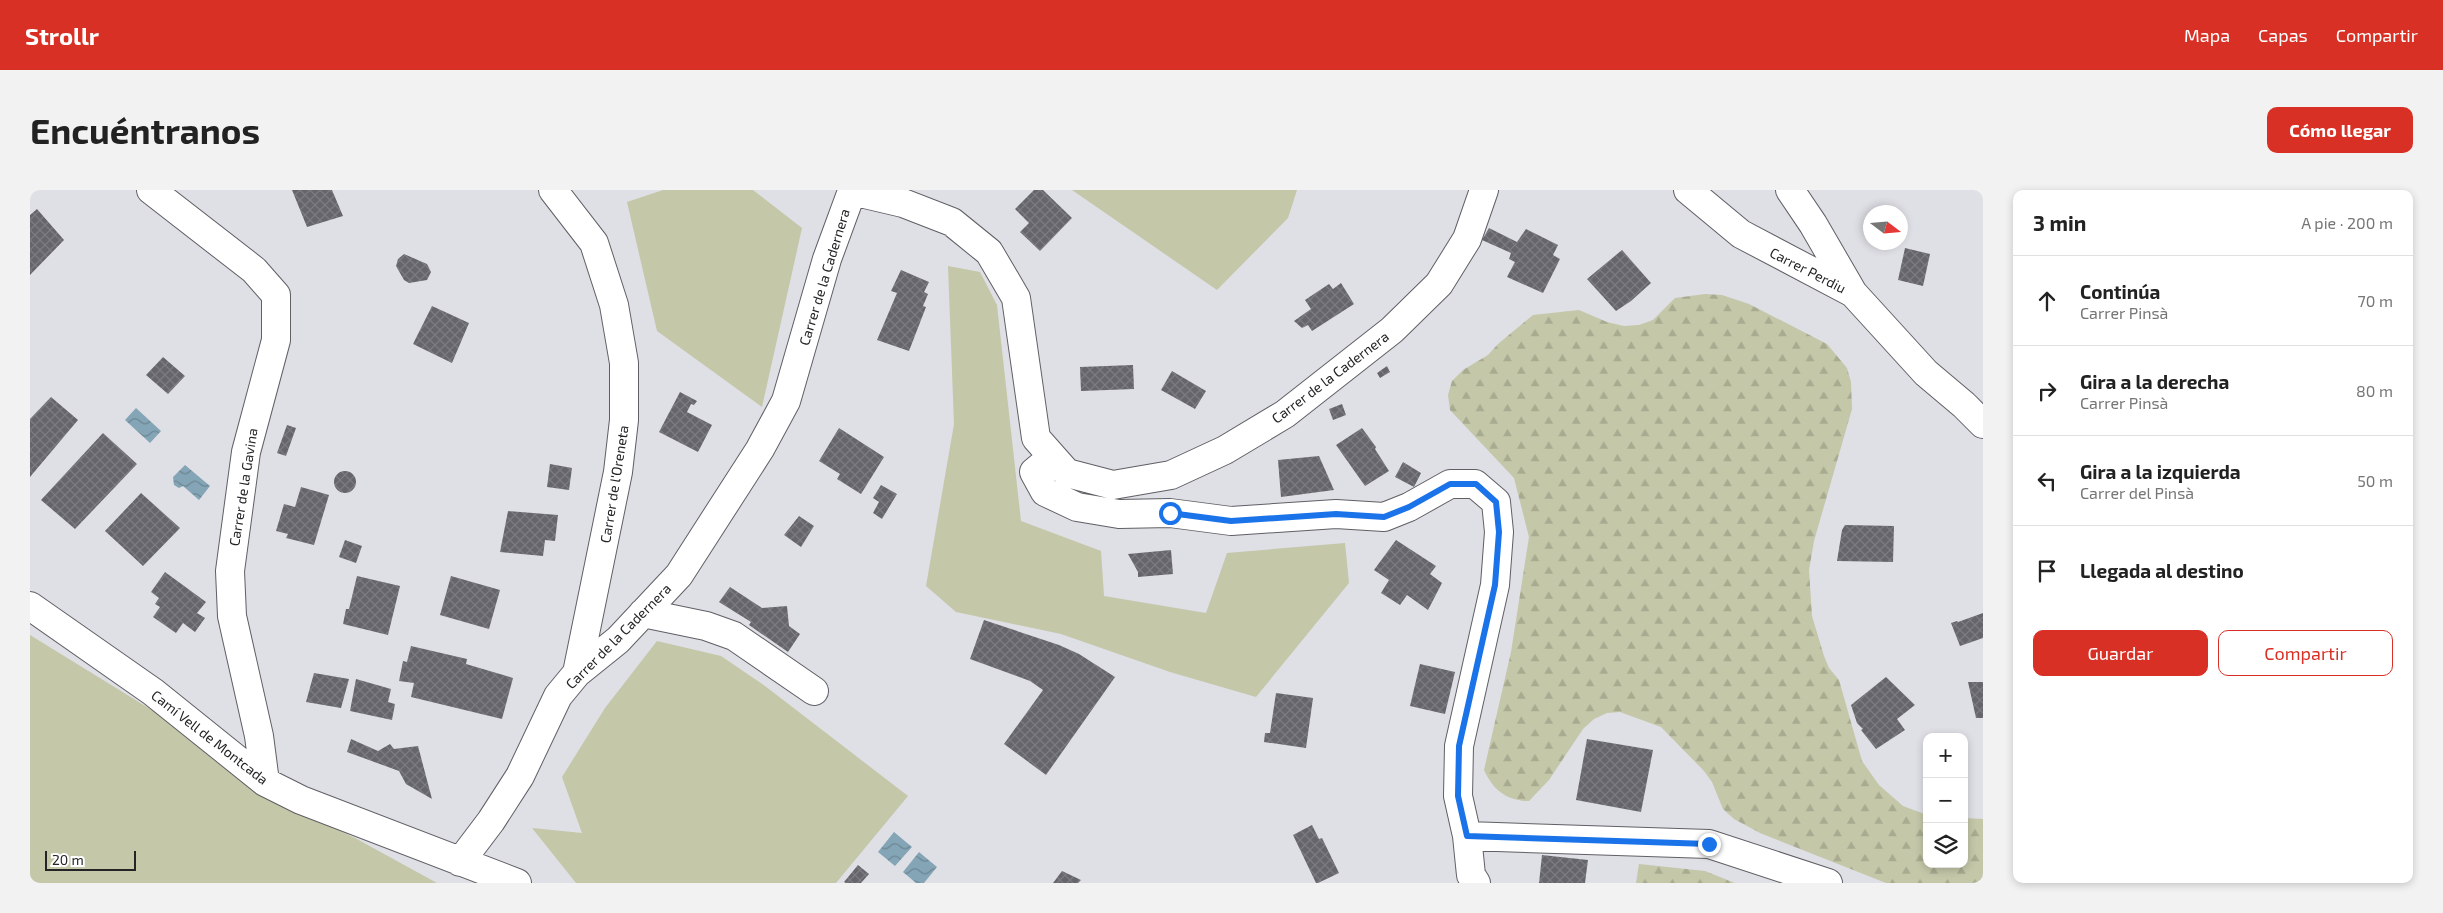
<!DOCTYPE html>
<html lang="es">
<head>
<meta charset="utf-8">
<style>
  :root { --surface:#fff; --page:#f2f2f2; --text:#222; --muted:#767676; --line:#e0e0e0; --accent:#d93025 }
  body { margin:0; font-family:"Exo 2",sans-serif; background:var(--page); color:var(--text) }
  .controls { position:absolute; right:15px; bottom:15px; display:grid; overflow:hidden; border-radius:10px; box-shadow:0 2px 8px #0003 }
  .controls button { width:45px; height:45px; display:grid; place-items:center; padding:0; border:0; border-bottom:1px solid var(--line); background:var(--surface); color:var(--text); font:25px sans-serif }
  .compass { position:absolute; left:1833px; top:15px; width:45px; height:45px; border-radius:50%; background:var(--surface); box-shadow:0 2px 8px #0003; rotate:106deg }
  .scale { position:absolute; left:15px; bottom:12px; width:91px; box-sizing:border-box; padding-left:5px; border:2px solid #242426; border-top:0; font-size:14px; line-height:18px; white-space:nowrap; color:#242426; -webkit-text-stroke:4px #fff; paint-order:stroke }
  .stop { position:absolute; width:15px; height:15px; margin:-11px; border:4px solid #1a73e8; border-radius:50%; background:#fff }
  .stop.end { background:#1a73e8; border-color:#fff; box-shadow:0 1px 5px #0008 }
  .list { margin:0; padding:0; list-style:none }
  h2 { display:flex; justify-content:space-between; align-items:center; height:65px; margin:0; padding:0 20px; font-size:21px }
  h2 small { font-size:16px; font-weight:400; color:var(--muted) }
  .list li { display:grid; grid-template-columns:32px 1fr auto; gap:15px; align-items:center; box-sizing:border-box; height:90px; padding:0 20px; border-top:1px solid var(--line) }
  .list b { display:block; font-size:19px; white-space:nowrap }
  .list p { margin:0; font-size:16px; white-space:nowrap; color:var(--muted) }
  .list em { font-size:16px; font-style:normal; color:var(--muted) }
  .actions { display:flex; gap:10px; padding:15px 20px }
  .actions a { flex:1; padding:11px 0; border:1px solid var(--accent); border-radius:10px; text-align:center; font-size:18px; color:var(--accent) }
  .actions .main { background:var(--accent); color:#fff }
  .icon { flex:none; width:28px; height:28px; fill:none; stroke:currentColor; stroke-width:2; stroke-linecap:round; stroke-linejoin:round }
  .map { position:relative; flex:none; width:1953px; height:693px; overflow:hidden; border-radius:10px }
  header { display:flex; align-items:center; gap:30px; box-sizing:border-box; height:70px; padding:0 25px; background:var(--accent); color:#fff }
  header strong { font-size:24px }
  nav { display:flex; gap:28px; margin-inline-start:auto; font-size:18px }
  .intro { display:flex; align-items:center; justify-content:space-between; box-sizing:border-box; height:120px; padding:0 30px }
  h1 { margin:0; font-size:35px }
  .button { padding:12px 22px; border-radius:10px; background:var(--accent); color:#fff; font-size:18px; font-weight:700 }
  main { display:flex; gap:30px; padding:0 30px }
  aside { flex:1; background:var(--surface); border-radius:10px; box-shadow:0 2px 8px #0003 }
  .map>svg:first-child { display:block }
</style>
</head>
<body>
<header>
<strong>Strollr</strong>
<nav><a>Mapa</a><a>Capas</a><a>Compartir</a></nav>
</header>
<div class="intro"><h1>Encuéntranos</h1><a class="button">Cómo llegar</a></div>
<main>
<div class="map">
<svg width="1953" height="693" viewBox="0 0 1953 693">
  <defs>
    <pattern id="forest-firs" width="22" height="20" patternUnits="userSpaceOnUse" patternTransform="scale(1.25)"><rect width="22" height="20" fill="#c4c7a8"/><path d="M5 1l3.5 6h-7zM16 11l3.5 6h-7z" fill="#a8ab90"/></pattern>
    <pattern id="water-waves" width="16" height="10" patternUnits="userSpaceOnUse" patternTransform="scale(1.25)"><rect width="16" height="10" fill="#84a5b6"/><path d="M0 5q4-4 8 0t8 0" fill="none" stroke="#6c8694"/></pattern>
    <pattern id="building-cross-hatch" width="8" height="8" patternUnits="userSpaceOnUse" patternTransform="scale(1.25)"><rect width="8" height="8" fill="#65656b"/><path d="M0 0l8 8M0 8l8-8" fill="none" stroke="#7b7b80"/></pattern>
  </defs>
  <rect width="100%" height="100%" fill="#dfdfe6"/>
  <!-- green -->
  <path fill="#c4c7a8" d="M633,0H723L772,38L732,217L627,141L597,12Z
    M1042,0H1267L1258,28L1187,100Z
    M918,76L950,82L967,115L991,331L1071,361L1074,406L1176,423L1197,363L1315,353L1319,393L1226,507L1140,482L1031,444L926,422L896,396L924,234Z
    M0,445L125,522L218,597L325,648L407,693H0Z
    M627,451L691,466L735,496L878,606L806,693H546L502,638L552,643L532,587L575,518Z"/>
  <!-- forest -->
  <path fill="url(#forest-firs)" d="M1675,104L1692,105L1719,114L1797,154L1817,178L1821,192L1822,219L1784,351L1779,380L1782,426L1794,466L1799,478L1809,490L1832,571L1849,595L1873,616L1897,625V674H1934V628L1953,629V693H1856L1730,643L1704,629L1693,619L1682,592L1674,581L1631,537L1590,522L1577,523L1564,529L1553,539L1519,590L1499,611C1477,611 1463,600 1454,580L1481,462L1499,347L1484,288L1420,220L1418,205L1422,191L1433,180L1458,165L1468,154L1503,125L1549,120L1577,132L1594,136L1609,135L1623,130L1645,108Z
    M1609,674L1675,681L1705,693H1606Z"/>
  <!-- water -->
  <path fill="url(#water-waves)" d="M106,218L131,241L120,253L95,230Z
    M155,275L180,296L169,310L153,296L149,298L144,295L143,287Z
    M864,642L882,657L865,676L848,662Z
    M889,662L907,677L894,693H886L873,682Z"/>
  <!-- building -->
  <path fill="url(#building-cross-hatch)" d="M262,0H302L313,26L277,37Z
    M1004,0H1013L1042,28L1010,61L990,42L999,33L985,19Z
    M7,19L34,50L0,85V25Z
    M1459,38L1487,52L1496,39L1528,55L1523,65L1530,69L1513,103L1477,87L1485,72L1479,69L1481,63L1452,50Z
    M1875,58L1900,64L1893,96L1868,90Z
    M1592,60L1621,93L1601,111L1586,121L1557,89Z
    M374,64L397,74L401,82L397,90L379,93L374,90L366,76L368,69Z
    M871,80L899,92L894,102L898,104L893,116L896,117L879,161L847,150L867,103L861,101Z
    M1311,93L1324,114L1282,141L1278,135L1272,138L1264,131L1281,119L1275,110L1299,94L1303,99Z
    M402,116L439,133L422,173L383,154Z
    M133,167L155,186L138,204L116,185Z
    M1103,175L1104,199L1051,201L1050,177Z
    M1357,176L1360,182L1350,188L1347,183Z
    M1142,181L1176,201L1165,219L1131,200Z
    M650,202L667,211L664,215L661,214L657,222L682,235L668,262L629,242Z
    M21,207L48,230L0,287V229Z
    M1312,214L1316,225L1303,230L1299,219Z
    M257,235L266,238L256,266L247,263Z
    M809,238L854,267L831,304L807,289L810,284L789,271Z
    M1332,238L1346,257L1345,259L1359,281L1335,296L1306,255Z
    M73,243L107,274L45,339L11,310Z
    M1289,266L1304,300L1251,307L1248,270Z
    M1373,272L1391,283L1384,297L1365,287Z
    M520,274L542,278L539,300L517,297Z
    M304 292a11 11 0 1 1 22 0a11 11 0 1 1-22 0Z
    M851,295L867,304L852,329L843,323L849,312L843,308Z
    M271,297L299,305L284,355L256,348L258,344L246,341L254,314L265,317Z
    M111,303L150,338L113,376L75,341Z
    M478,321L528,325L525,351L515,350L513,366L470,362Z
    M769,326L784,336L771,357L754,345Z
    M1815,335L1864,336L1863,372L1807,371L1812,340Z
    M315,350L332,356L326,373L309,367Z
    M1366,350L1406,376L1400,384L1412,393L1398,420L1377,405L1370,415L1351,403L1359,390L1344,380Z
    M1141,360L1143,384L1108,387V382L1098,364Z
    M135,382L176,412L167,423L175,428L165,442L153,433L146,443L123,427L130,417L125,414L129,408L121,402Z
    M327,386L370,396L358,445L313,434L316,419H319Z
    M421,386L470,400L459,439L410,425Z
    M700,397L732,418L757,416L759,436L770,444L758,462L719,435L721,432L689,412Z
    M1953,423V448L1930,456L1921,433L1927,431L1928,432Z
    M954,430L1029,455L1049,464L1085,487L1016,585L974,554L1013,500L1000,491L940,469Z
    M381,456L437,469L436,474L483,488L472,529L381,507L384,493L369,491L373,471L377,472Z
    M1390,474L1425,482L1415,524L1380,516Z
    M284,483L319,489L311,518L276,512Z
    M1856,487L1885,515L1867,529L1875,540L1846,559L1831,540L1833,539L1827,533L1821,515Z
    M326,489L361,499L358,512L365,514L362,530L320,521Z
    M1938,492H1953V528H1946Z
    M1246,503L1283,508L1276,558L1234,552L1235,543H1240Z
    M321,549L348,561L360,554L364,559L388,556L402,609L376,594L369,581L317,562Z
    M1557,549L1623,560L1611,622L1546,610Z
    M1282,635L1289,649L1292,648L1309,683L1288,693H1286L1263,645Z
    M1512,665L1558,670L1555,693H1509Z
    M828,675L839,684L831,693H816L814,692Z
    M1032,681L1051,690L1048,693H1023Z"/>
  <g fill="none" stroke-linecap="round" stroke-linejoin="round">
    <!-- street casing -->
    <g stroke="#5f5f65" stroke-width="30">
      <path id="street" d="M121,0L224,80L246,105V150L216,262L200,381L202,426L229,546L235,592
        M523,0L564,53L584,115L594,173V230L588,282L547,483
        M1658,0L1711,44L1823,103L1896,183L1934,215L1953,234
        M1760,0L1783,34L1823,103
        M1022,267L1004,282L1015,302L1047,317L1089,324L1140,323L1201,331L1306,324L1354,327L1379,317L1420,294H1445L1466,312L1469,342L1465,395L1429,556L1428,606L1437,646L1441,685L1446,693
        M0,416L123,502L235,592L271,610L487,693
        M613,423L676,436L704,446L784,501
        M1437,646L1679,654L1798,693
        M430,672L461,631L490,586L528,506L547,483L588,450L649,385L730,259L756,211L797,69L822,1L873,13L922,32L959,62L986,108L1006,248L1037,283L1083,295L1141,285L1195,260L1255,224L1362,140L1409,94L1437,49L1454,0"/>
    </g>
    <!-- street -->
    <use href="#street" stroke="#fff" stroke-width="28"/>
  </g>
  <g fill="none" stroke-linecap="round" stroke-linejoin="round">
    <!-- route -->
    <path stroke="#1a73e8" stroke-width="6" d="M1140,323L1201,331L1306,324L1354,327L1379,317L1420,294H1446L1466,312L1469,342L1465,395L1429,556L1428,606L1437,646L1679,654"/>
  </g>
  <g text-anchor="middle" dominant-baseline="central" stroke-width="5" stroke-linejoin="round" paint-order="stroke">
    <!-- street labels -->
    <g font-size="14" fill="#242426" stroke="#fff">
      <text transform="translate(1778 80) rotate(27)">Carrer Perdiu</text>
      <text transform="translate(794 87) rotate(-73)">Carrer de la Cadernera</text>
      <text transform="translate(1300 187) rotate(-37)">Carrer de la Cadernera</text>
      <text transform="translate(584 294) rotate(-81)">Carrer de l'Oreneta</text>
      <text transform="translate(213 297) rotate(-81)">Carrer de la Gavina</text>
      <text transform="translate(588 446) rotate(-45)">Carrer de la Cadernera</text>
      <text transform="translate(180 547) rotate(38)">Camí Vell de Montcada</text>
    </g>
  </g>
</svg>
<div class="controls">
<button>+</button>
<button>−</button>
<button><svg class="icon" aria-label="layers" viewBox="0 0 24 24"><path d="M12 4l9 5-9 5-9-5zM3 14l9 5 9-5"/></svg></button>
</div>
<svg class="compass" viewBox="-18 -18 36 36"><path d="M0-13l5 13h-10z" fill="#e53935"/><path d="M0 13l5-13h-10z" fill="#767676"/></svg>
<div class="scale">20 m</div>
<div class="stop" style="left:1140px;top:323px"></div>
<div class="stop end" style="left:1679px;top:654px"></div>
</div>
<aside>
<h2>3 min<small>A pie · 200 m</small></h2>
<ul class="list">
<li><svg class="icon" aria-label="ahead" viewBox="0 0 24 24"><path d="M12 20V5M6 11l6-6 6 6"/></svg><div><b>Continúa</b><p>Carrer Pinsà</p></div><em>70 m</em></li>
<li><svg class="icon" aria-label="right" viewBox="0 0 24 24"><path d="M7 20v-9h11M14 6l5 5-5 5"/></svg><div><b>Gira a la derecha</b><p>Carrer Pinsà</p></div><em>80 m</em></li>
<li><svg class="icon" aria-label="left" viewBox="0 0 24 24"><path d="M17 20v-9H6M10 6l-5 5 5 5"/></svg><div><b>Gira a la izquierda</b><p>Carrer del Pinsà</p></div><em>50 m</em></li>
<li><svg class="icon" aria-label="arrive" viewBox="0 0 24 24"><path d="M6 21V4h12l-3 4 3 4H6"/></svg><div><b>Llegada al destino</b></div></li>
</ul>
<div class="actions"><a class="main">Guardar</a><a>Compartir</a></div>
</aside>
</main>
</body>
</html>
